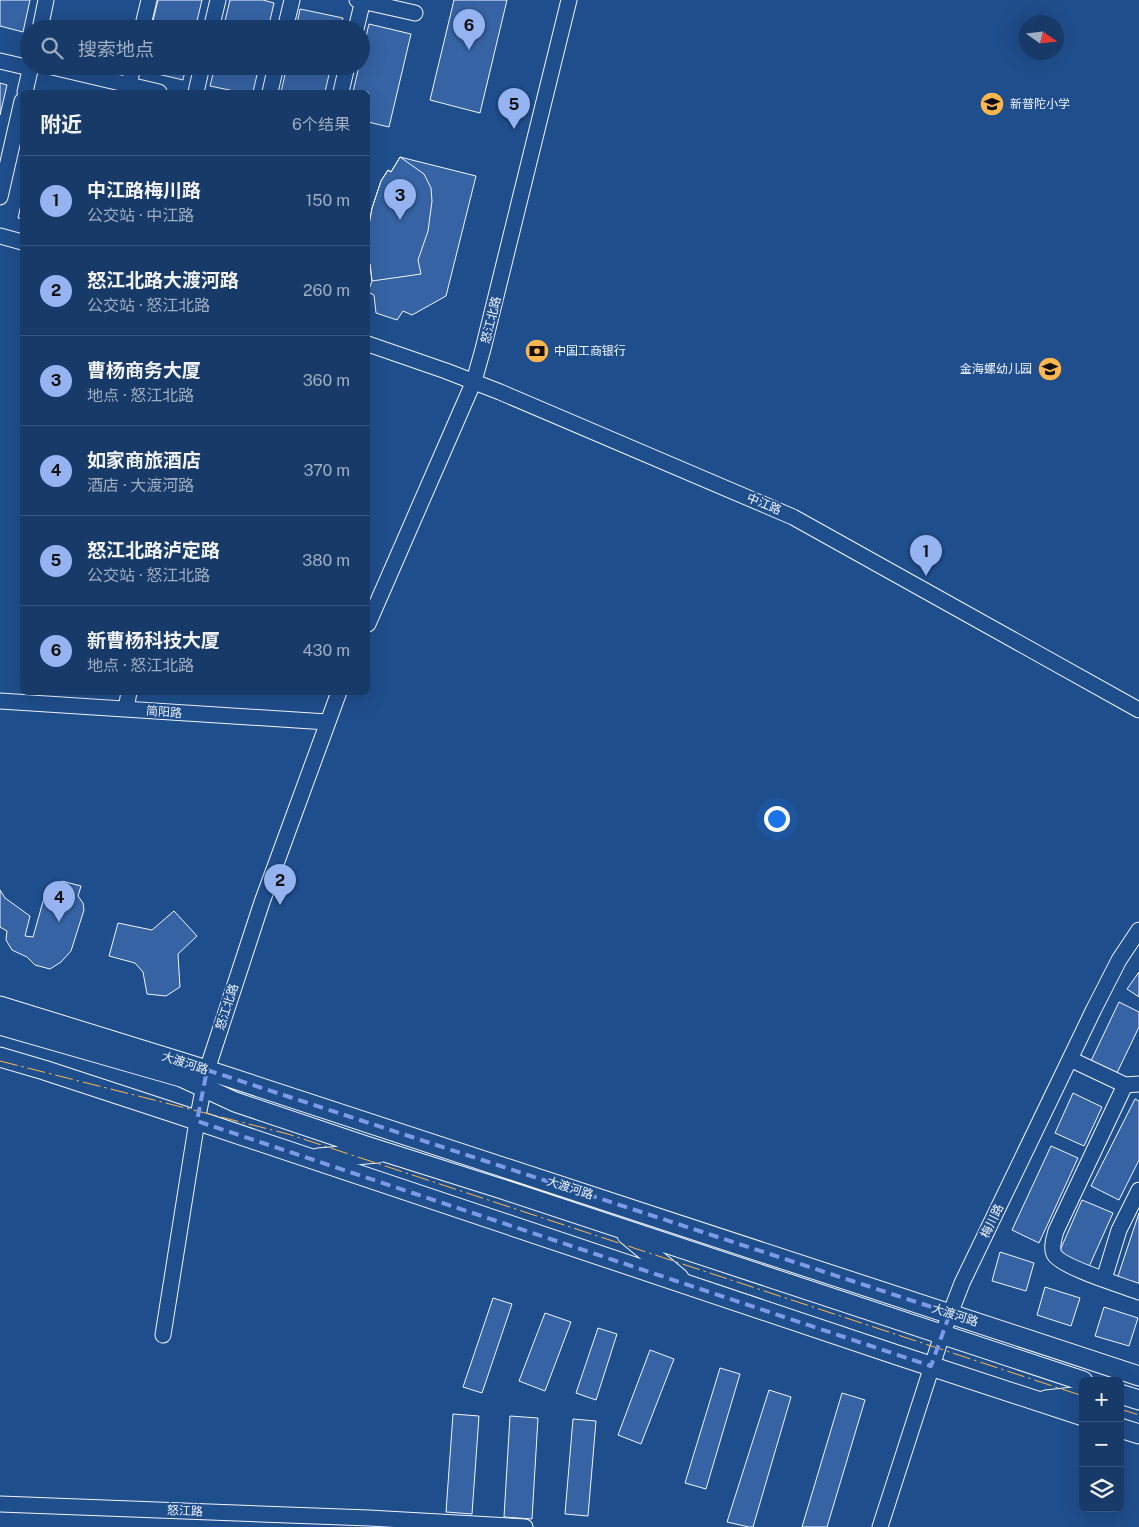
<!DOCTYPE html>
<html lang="zh">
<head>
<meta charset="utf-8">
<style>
  :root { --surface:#173a69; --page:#244571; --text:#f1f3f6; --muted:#9eadc0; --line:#36547d; --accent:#95b2f1 }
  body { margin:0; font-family:"Public Sans","Noto Sans SC",sans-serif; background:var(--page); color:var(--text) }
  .controls { position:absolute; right:15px; bottom:15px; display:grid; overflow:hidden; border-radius:8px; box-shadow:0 5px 20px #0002 }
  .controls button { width:45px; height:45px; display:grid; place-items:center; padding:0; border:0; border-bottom:1px solid var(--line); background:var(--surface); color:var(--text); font:25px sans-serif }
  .compass { position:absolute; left:1019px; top:15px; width:45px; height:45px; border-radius:50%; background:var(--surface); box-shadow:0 5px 20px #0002; rotate:104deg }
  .you { position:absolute; left:776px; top:818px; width:18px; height:18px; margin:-12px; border:4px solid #fff; border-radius:50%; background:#1a73e8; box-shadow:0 0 0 8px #1a73e833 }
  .badge { display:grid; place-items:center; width:32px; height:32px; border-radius:50%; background:var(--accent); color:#111; font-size:16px; font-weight:700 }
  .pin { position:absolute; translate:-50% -41px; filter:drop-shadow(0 1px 2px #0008) }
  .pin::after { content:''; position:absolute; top:26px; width:18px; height:15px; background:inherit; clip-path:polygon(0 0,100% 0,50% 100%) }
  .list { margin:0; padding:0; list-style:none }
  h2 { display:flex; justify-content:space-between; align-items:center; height:65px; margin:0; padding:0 20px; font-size:21px }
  h2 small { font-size:16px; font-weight:400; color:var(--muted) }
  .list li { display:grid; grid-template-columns:32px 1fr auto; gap:15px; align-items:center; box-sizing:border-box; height:90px; padding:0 20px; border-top:1px solid var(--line) }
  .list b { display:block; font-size:19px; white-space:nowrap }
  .list p { margin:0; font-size:16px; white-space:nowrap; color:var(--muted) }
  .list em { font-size:16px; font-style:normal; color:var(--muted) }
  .icon { flex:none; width:28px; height:28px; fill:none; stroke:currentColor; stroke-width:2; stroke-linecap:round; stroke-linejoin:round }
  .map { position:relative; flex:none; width:1139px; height:1527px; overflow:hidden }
  .search { position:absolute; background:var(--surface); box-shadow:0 5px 20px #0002; left:20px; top:20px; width:350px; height:55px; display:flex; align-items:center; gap:12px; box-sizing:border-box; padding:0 18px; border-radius:28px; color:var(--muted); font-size:19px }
  .panel { position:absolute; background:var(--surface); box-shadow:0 5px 20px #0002; left:20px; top:90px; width:350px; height:605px; border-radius:8px }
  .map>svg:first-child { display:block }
</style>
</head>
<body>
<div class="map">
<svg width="1139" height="1527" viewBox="0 0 1139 1527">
  <rect width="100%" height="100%" fill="#1f4e8c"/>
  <!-- building -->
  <path fill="#3563a3" stroke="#f2f6ff" d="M0,0H30L23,32L0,26Z
    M158,0H202L195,29H151Z
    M230,0H263L274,3L268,29H223Z
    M454,0H507L480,113L430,100Z
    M300,9L343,18L340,29H296Z
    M369,24L411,34L389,127L368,122V92H353L359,66H361V57Z
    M142,66H186L183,80L141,70Z
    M215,66H259L253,92H239L210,86Z
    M287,66H331L325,92H281Z
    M0,83L7,85L0,115Z
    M400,157L424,174L431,188L432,201L428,231L418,260L421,274L372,281L370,264H368V230L372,208L381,181L388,170L391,172Z
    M400,157L476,176L446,296L412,315L403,311L397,320L376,313L374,295L368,292L372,281L370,264H368V230L372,208L381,181L388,170L391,172Z
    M22,200V219L18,218Z
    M62,881L81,886L78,896L83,903L84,910L71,951L61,962L50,969L35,965L27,957L12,950L6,940L7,931L0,927V890L5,898L30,916L25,936L33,937L44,898L51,893L60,890Z
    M174,911L197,936L178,954L180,987L166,996L147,994L143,972L135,963L109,956L118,923L152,930Z
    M1139,972V997L1127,989Z
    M1119,1002L1139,1012V1027L1116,1075L1090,1063Z
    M1073,1093L1102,1107L1084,1146L1055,1133Z
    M1135,1099L1139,1101V1160L1119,1200L1091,1186Z
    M1051,1146L1078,1158L1039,1243L1012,1230Z
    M1082,1200L1113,1213L1088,1269L1058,1255Z
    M1139,1213V1289L1116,1282Z
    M1000,1252L1034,1263L1026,1291L992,1281Z
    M1045,1287L1080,1298L1071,1326L1037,1315Z
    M493,1298L512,1304L482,1393L463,1387Z
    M1104,1307L1138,1318L1129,1346L1095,1336Z
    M545,1313L571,1322L545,1391L519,1381Z
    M598,1328L617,1334L596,1400L576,1393Z
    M650,1350L674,1359L641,1444L618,1435Z
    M720,1368L740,1374L706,1489L685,1483Z
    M769,1390L791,1397L753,1527H749L727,1522Z
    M842,1393L865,1400L827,1527H802Z
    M453,1414L479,1416L472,1514L446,1512Z
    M510,1416L538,1418L532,1519L504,1517Z
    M573,1419L596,1421L588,1516L565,1514Z"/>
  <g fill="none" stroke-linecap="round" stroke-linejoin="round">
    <!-- minor casing -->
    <g stroke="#f2f6ff" stroke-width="17">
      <path id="minor" d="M357,0L415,13
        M40,29L46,0
        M142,29L149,0
        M211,29L218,0
        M285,29L292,0
        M356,29L363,0
        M0,61L30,68
        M48,66L159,92
        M129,85L133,66
        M25,92L31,66
        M196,92L202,66
        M270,92L276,66
        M341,92L347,66
        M0,197L22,101
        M0,236L22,242
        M368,344L446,371L500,392L793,517L1139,710
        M368,624L474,381L483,349L569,0
        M0,701L327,722
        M126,709L129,692
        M1070,1059L1125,1085L1139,1084
        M1125,1085L1056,1231C1054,1238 1051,1248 1054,1254C1060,1267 1124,1286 1139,1292
        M1104,1279L1119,1230L1139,1190
        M163,1335L197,1121L207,1070L262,902L339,692
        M0,1504L369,1518L525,1527
        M880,1527L942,1335L962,1283L1094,1009L1119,960L1139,930"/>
    </g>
    <!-- major casing -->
    <g stroke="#f2f6ff" stroke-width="21">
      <path id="major" d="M0,1006L207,1070L1139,1376
        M0,1025L181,1077L235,1102L366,1146L502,1189L1083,1381
        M0,1057L44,1070L175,1113L897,1355L1083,1416
        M318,1158L378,1153
        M627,1235L679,1278
        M1120,1394L1139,1400
        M1046,1400L1083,1396
        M1120,1428L1139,1434"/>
    </g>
    <!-- minor -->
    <use href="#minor" stroke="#1f4e8c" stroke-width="15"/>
    <!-- major -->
    <use href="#major" stroke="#1f4e8c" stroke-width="19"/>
    <!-- power -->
    <path stroke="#ffb74d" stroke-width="1" stroke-dasharray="18 4 2.5 4" stroke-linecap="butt" d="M0,1061L288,1134L1083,1396
      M1120,1409L1139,1415"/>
  </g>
  <!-- marked area -->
  <path fill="none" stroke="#7d9aea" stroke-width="4" stroke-dasharray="10 6" stroke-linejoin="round" d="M207,1070L950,1313L931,1366L197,1121Z"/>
  <!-- icons -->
  <defs>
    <g id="school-disc" transform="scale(1.25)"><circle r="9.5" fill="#ffb74d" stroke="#1f4e8c"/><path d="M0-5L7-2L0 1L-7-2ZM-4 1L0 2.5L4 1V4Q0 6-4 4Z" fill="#111"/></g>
    <g id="bank-disc" transform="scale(1.25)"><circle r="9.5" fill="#ffb74d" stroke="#1f4e8c"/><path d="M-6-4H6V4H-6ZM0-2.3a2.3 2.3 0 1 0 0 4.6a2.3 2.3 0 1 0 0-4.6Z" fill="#111"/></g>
  </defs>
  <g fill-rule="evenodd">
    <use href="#school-disc" x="992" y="104"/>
    <use href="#bank-disc" x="537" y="351"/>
    <use href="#school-disc" x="1050" y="369"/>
  </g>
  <g text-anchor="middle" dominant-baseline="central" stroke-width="4" stroke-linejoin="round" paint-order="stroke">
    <!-- poi labels -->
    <g font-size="12" fill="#f2f6ff" stroke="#1f4e8c" text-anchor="start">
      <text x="1010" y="104">新普陀小学</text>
      <text x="554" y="351">中国工商银行</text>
      <text x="1032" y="369" text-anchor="end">金海螺幼儿园</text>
    </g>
    <!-- street labels -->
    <g font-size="12" fill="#f2f6ff" stroke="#1f4e8c">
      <text transform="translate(491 320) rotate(-76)">怒江北路</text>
      <text transform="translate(764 504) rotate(23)">中江路</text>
      <text transform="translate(164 712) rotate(4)">简阳路</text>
      <text transform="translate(227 1007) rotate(-72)">怒江北路</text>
      <text transform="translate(185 1063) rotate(18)">大渡河路</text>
      <text transform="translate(570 1188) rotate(18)">大渡河路</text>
      <text transform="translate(992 1221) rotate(-64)">梅川路</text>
      <text transform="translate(955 1315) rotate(18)">大渡河路</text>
      <text transform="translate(185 1511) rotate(2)">怒江路</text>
    </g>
  </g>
</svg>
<div class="controls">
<button>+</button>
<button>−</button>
<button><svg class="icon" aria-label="layers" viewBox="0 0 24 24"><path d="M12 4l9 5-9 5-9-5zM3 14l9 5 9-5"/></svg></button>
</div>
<svg class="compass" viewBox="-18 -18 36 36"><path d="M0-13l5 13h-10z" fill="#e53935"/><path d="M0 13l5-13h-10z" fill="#9eadc0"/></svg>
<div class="you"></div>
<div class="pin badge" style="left:926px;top:576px">1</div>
<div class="pin badge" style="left:280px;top:905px">2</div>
<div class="pin badge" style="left:400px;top:220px">3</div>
<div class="pin badge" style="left:59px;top:922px">4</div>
<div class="pin badge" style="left:514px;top:129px">5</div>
<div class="pin badge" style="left:469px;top:50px">6</div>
<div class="search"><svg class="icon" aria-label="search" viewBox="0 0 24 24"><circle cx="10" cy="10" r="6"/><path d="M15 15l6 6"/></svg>搜索地点</div>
<section class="panel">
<h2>附近<small>6个结果</small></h2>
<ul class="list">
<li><span class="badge">1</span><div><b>中江路梅川路</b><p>公交站 · 中江路</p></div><em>150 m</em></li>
<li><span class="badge">2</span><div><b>怒江北路大渡河路</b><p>公交站 · 怒江北路</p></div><em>260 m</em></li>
<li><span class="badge">3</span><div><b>曹杨商务大厦</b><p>地点 · 怒江北路</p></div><em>360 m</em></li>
<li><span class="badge">4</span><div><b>如家商旅酒店</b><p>酒店 · 大渡河路</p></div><em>370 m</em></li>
<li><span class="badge">5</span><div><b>怒江北路泸定路</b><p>公交站 · 怒江北路</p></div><em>380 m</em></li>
<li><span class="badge">6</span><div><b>新曹杨科技大厦</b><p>地点 · 怒江北路</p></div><em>430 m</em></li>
</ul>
</section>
</div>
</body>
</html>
